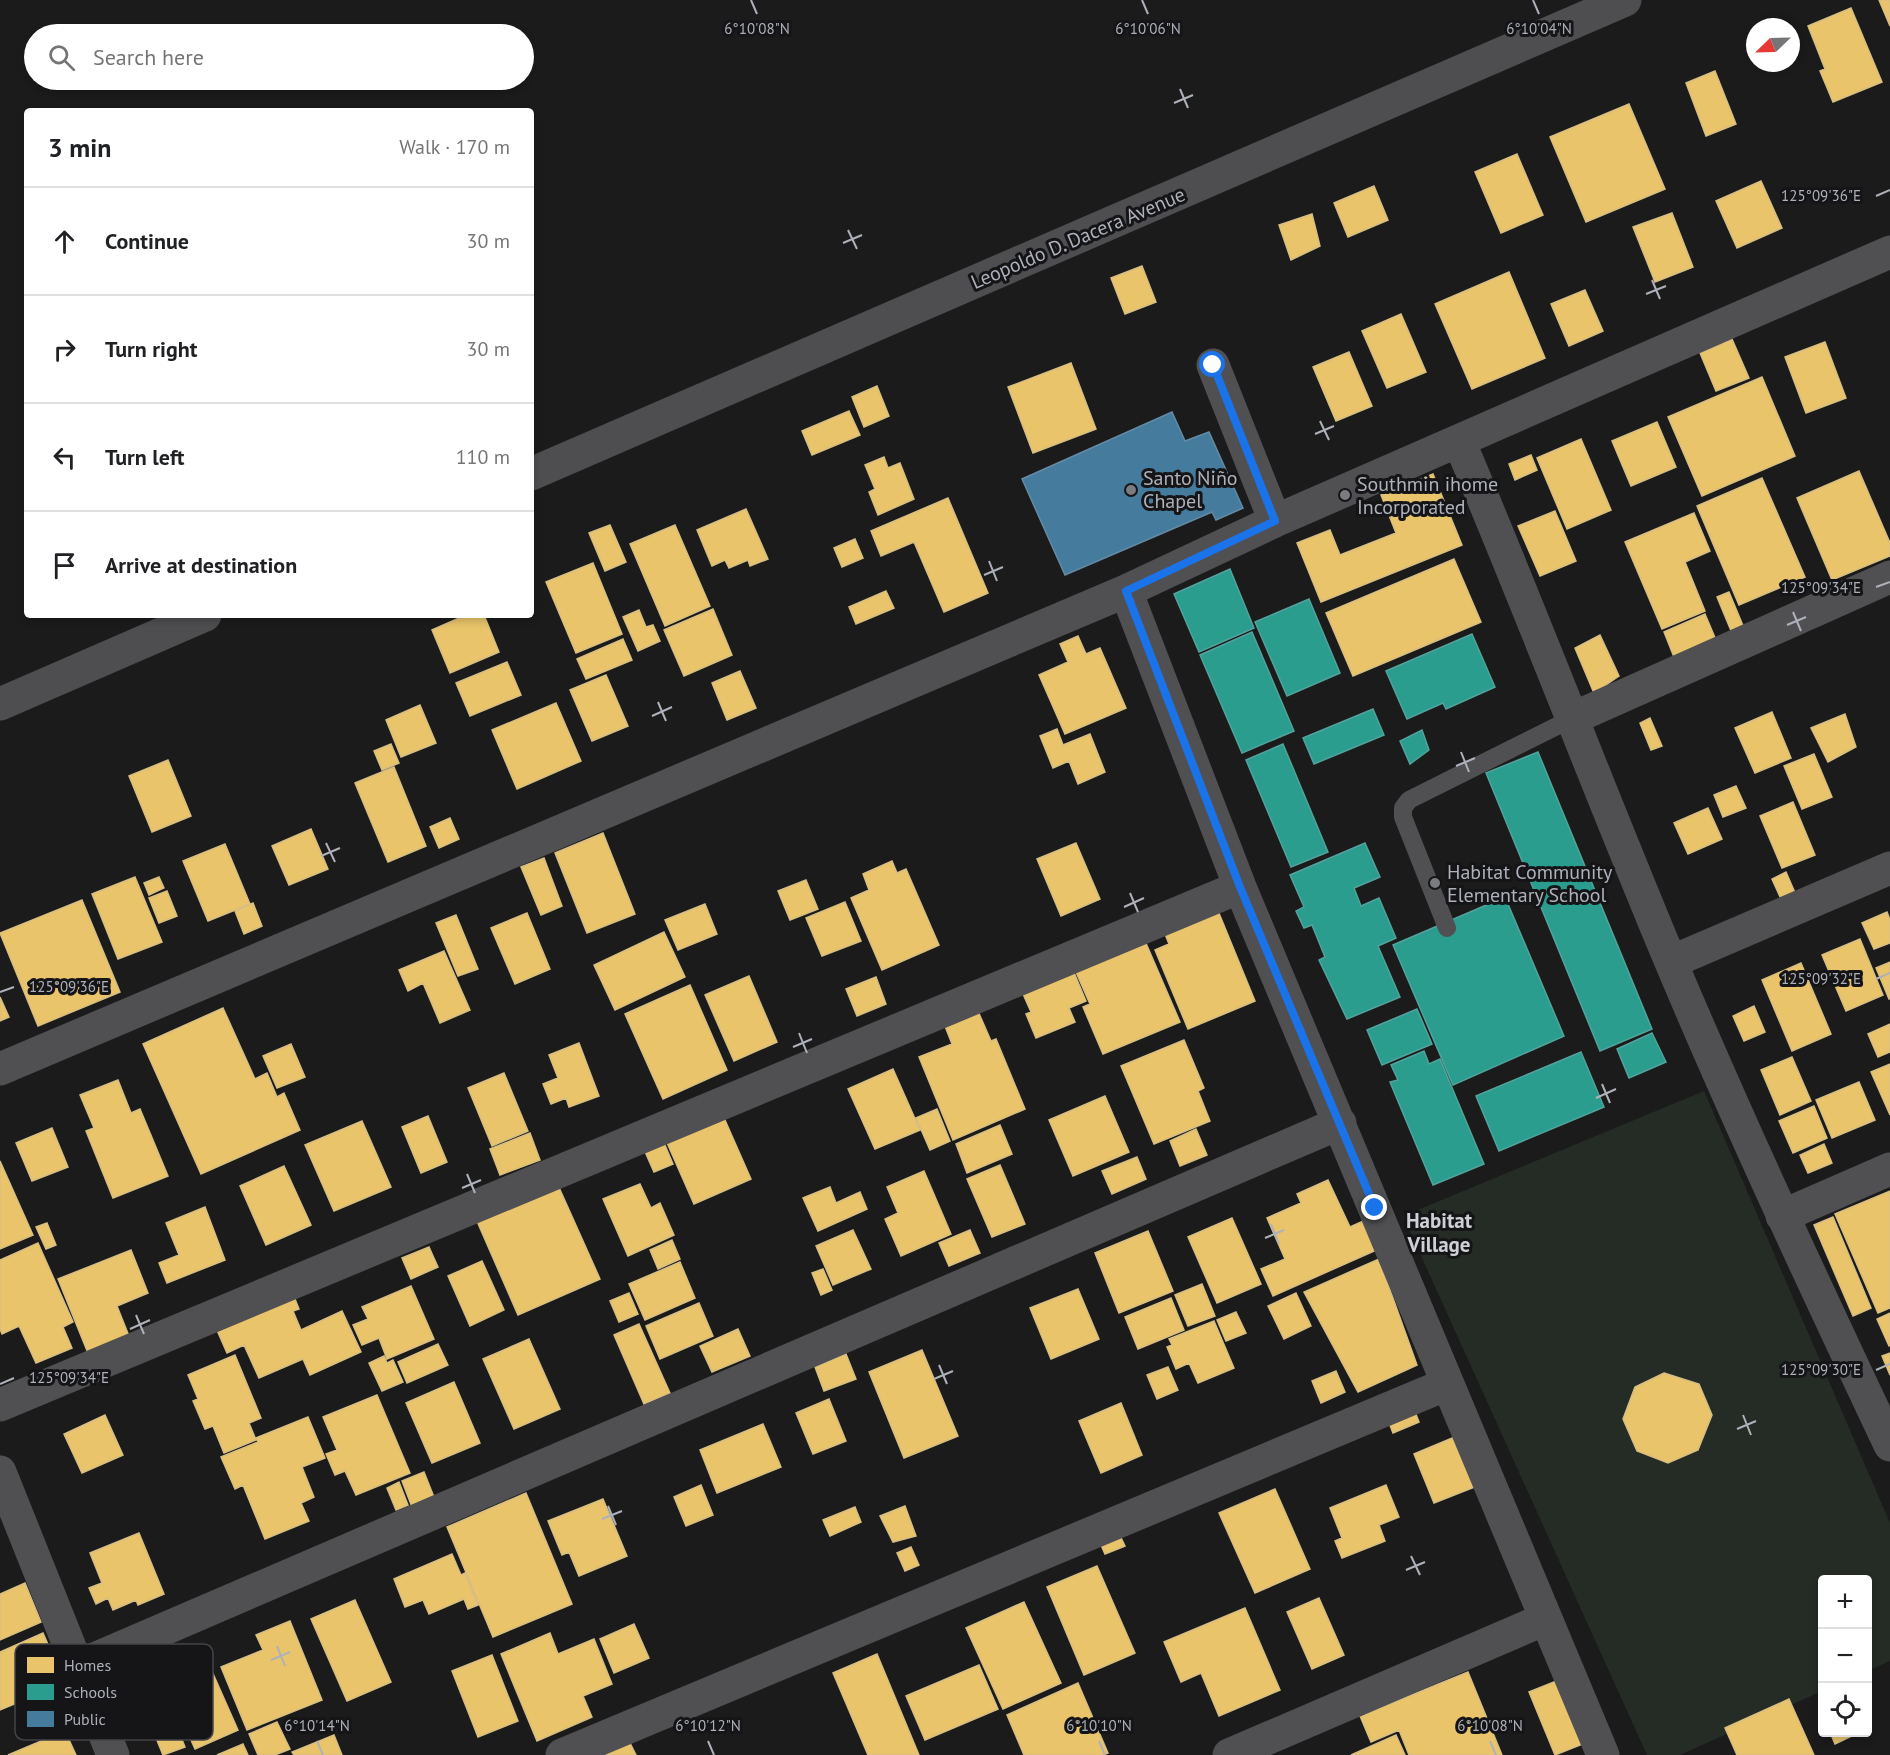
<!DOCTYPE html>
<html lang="en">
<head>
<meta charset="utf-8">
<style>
  :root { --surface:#fff; --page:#f6f6f6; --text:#202124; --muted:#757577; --line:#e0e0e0 }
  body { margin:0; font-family:"PT Sans",sans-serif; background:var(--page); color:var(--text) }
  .controls { position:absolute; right:18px; bottom:18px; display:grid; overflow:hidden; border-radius:6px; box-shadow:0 3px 9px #0003 }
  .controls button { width:54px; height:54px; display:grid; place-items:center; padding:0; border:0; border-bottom:2px solid var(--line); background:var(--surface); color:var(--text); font:30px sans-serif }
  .compass { position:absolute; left:1746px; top:18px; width:54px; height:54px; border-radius:50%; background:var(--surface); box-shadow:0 3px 9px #0003; rotate:247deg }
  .stop { position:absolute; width:18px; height:18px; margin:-14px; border:4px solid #1a73e8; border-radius:50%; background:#fff }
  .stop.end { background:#1a73e8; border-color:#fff; box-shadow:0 2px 6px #0008 }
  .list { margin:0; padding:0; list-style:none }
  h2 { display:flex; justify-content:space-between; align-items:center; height:78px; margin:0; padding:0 24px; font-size:26px }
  h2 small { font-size:20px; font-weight:400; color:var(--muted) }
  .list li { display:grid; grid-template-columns:39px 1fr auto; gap:18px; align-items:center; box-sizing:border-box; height:108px; padding:0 24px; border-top:2px solid var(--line) }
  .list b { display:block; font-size:22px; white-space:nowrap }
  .list em { font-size:20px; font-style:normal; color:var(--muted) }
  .icon { flex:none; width:33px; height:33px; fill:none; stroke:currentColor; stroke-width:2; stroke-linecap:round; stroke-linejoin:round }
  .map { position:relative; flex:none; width:1890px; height:1755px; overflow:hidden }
  .search { position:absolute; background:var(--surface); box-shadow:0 3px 9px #0003; left:24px; top:24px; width:510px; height:66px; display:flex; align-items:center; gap:15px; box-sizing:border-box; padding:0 21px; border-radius:33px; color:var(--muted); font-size:22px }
  .panel { position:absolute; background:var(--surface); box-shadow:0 3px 9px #0003; left:24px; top:108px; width:510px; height:510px; border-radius:6px }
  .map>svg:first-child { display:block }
</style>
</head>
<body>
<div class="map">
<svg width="1890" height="1755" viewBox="0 0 1890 1755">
  <rect width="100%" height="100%" fill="#1b1b1b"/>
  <!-- green -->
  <path fill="#252b25" d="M1704,1091L1890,1523V1661L1868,1671V1580H1822V1691L1680,1755H1647L1403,1216Z"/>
  <!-- homes -->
  <path fill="#e9c46a" stroke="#d7be82" stroke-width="1.5" d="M1879,0H1890V26Z
    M1851,8L1882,82L1833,102L1820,71L1825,69L1808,26Z
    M1715,71L1736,124L1706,136L1686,83Z
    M1629,104L1665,189L1586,222L1550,137Z
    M1517,154L1543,215L1501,233L1475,172Z
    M1761,181L1782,228L1737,248L1716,201Z
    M1374,186L1388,220L1348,237L1334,203Z
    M1672,213L1693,267L1655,282L1633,227Z
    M1312,214L1320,246L1291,260L1279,225Z
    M1142,266L1156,302L1125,314L1111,278Z
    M1509,272L1545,358L1472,389L1435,304Z
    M1585,290L1603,331L1569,346L1551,304Z
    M1401,314L1426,372L1387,388L1362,331Z
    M1732,339L1749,378L1716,391L1700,353Z
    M1825,342L1846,398L1806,413L1785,357Z
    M1349,352L1372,406L1336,421L1313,367Z
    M1071,363L1096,429L1033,453L1008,387Z
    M1762,377L1795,456L1702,496L1668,417Z
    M877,386L889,416L864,427L852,397Z
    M849,411L860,435L812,455L802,431Z
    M1657,422L1676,467L1631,486L1612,441Z
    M1581,439L1611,510L1567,529L1537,458Z
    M1531,455L1537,470L1515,480L1509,464Z
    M884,457L888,468L900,463L914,499L878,515L869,492L875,489L865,465Z
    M1859,471L1890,543V556L1832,580L1797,498Z
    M1433,474L1462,545L1321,602L1297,543L1330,530L1340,555L1396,533L1381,495Z
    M1762,478L1805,577L1739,605L1697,506Z
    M948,498L988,593L944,612L914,542L881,556L871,531Z
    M746,509L768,559L750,566L748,560L729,568L725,560L712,566L697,530Z
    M1555,511L1576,561L1540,576L1518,526Z
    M1694,513L1710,551L1685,562L1705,611L1662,629L1625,542Z
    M610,525L626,562L605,571L589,533Z
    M675,525L710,606L665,626L630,544Z
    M855,539L863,558L842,567L834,548Z
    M1454,559L1481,622L1353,676L1326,613Z
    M593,563L622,634L576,653L546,582Z
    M886,591L894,608L856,624L849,607Z
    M1729,592L1744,628L1732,633L1717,597Z
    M713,609L732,655L684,676L664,630Z
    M639,610L646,627L653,625L660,641L638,651L623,617Z
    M1705,614L1716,640L1674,657L1664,632Z
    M466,615H484L499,652L450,673L432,630Z
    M1600,635L1619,676L1594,693L1575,648Z
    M1078,636L1086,654L1100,648L1126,708L1065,734L1039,675L1068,662L1060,644Z
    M623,639L632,660L586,679L577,659Z
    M507,662L521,695L470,716L456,683Z
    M740,671L756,708L727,720L712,683Z
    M606,675L628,726L592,741L570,690Z
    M556,703L581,761L517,789L492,730Z
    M420,705L436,743L401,757L386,720Z
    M1772,712L1791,758L1755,773L1735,728Z
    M1845,714L1856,747L1828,762L1811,728Z
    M1650,718L1662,746L1651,750L1640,723Z
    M1057,729L1063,745L1090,734L1105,772L1078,784L1069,761L1053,768L1040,736Z
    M391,744L399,763L382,770L374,751Z
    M1814,754L1832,797L1802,809L1784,766Z
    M168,760L191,816L152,832L129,776Z
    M394,767L426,846L388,862L355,783Z
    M1736,786L1746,808L1723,817L1714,795Z
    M1793,802L1815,855L1782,868L1760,816Z
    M1708,808L1722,839L1688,854L1674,823Z
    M450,818L459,839L439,848L430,827Z
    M311,829L328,869L289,885L272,846Z
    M603,833L635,914L587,933L555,853Z
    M1076,843L1100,899L1061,916L1037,859Z
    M225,844L250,904L208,921L183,861Z
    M544,858L562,906L541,915L521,867Z
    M892,861L897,873L906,869L939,945L882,970L851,898L869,890L863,874Z
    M1786,872L1796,895L1782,901L1772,879Z
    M135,877L162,942L118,959L92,894Z
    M159,877L164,888L149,895L144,883Z
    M806,880L818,909L790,920L778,891Z
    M167,891L177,916L159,923L149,898Z
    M82,900L120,992L38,1026L0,933Z
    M1214,901L1255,1001L1188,1029L1155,950L1169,944L1161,924Z
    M845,902L861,941L822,956L806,918Z
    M253,903L262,926L244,934L235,911Z
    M705,904L717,934L678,950L665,920Z
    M1887,912L1890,920V943L1874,949L1862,923Z
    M527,913L550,969L515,984L491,928Z
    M456,915L478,969L458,976L436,923Z
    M664,932L685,977L615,1010L594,965Z
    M1142,934L1180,1022L1103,1054L1083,1007L1090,1004L1072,963Z
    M1860,939L1883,995L1846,1011L1822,955Z
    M444,951L470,1010L440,1023L423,983L408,991L399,970Z
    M1890,962V999H1889L1876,968Z
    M1070,963L1086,1001L1069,1008L1075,1022L1036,1038L1026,1014L1031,1012L1019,985Z
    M1801,963L1831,1034L1792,1051L1762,980Z
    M749,976L777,1042L734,1061L705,995Z
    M876,977L886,1004L857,1016L846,989Z
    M690,985L727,1070L663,1099L625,1014Z
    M0,997L9,1017L0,1021Z
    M974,1002L991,1041L996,1039L1025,1109L953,1140L919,1057L952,1044L941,1016Z
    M1754,1006L1765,1032L1744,1041L1733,1016Z
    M223,1008L255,1079L267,1073L277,1097L284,1093L300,1130L201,1174L143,1044Z
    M1890,1024V1052L1878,1057L1868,1034Z
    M1184,1040L1204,1088L1198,1091L1210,1121L1154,1144L1121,1066Z
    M579,1043L599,1096L569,1107L566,1098L551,1104L543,1084L558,1078L549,1055Z
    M291,1044L305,1077L277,1088L263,1056Z
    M1792,1057L1811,1101L1780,1115L1761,1070Z
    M1890,1064V1115L1871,1072Z
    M893,1069L920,1130L875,1149L848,1089Z
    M504,1073L528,1131L492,1146L468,1088Z
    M118,1080L131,1113L140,1109L168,1176L113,1198L86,1131L94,1128L80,1095Z
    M1859,1082L1875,1120L1832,1138L1816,1100Z
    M1105,1096L1129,1152L1073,1176L1049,1120Z
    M1814,1106L1827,1138L1793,1153L1779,1121Z
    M937,1109L950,1141L930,1150L916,1118Z
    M721,1111L751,1179L694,1204L664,1136Z
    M428,1116L447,1162L421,1173L402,1127Z
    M362,1121L391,1187L334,1211L305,1145Z
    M1000,1125L1012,1154L967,1173L956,1144Z
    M52,1128L68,1167L32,1181L16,1143Z
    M1196,1129L1207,1155L1180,1166L1170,1141Z
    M530,1133L540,1160L500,1175L490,1149Z
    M662,1138L673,1164L654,1172L643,1147Z
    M1824,1144L1832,1163L1808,1173L1800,1155Z
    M1137,1157L1146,1179L1112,1194L1102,1171Z
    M0,1161L33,1235L0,1249Z
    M1000,1165L1025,1224L992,1237L967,1179Z
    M284,1166L311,1225L266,1245L240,1186Z
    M924,1171L951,1234L901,1256L885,1219L898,1213L887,1187Z
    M1328,1180L1350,1227L1370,1218L1383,1247L1273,1296L1261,1269L1285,1259L1267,1218L1301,1203L1297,1194Z
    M557,1183L600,1279L518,1315L476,1219Z
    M640,1184L651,1208L660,1203L674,1235L628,1256L603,1199Z
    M830,1187L836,1203L860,1192L867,1209L818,1231L803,1198Z
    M1890,1191V1308L1878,1313L1835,1214Z
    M205,1207L225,1260L167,1283L159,1263L179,1255L166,1223Z
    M1833,1217L1871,1308L1853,1316L1814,1225Z
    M1232,1218L1261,1284L1217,1303L1188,1237Z
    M47,1223L56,1245L46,1249L36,1227Z
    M853,1230L871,1269L833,1285L816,1246Z
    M970,1230L980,1253L949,1266L939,1243Z
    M1148,1231L1173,1291L1119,1313L1095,1253Z
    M672,1240L680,1259L658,1269L650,1250Z
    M38,1243L73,1322L63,1327L72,1348L36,1363L19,1326L2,1334L0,1329V1260Z
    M429,1247L438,1267L411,1279L402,1258Z
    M131,1250L148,1293L117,1306L129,1336L88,1353L58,1279Z
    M1379,1259L1417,1365L1358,1392L1304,1292Z
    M482,1261L504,1310L470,1326L448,1276Z
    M680,1262L695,1298L645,1320L629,1284Z
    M823,1269L832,1290L821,1295L812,1273Z
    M1202,1284L1215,1316L1188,1326L1175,1295Z
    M411,1286L434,1339L387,1359L379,1338L362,1345L353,1325L368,1319L362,1307Z
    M1078,1289L1099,1339L1051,1359L1030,1308Z
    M629,1293L638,1314L619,1322L610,1301Z
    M1296,1293L1311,1326L1284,1339L1268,1306Z
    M293,1294L299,1309L293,1311L301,1330L342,1311L361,1352L310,1375L303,1359L259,1378L244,1345L227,1353L216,1328Z
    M1171,1298L1184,1330L1138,1349L1125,1317Z
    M699,1303L713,1336L660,1359L646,1326Z
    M1236,1312L1246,1333L1226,1341L1217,1320Z
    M1890,1313V1345L1889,1346L1877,1319Z
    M1214,1321L1234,1368L1198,1383L1189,1363L1176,1369L1167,1347L1172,1345L1169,1339Z
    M639,1324L670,1393L644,1404L614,1335Z
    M738,1329L750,1356L712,1372L700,1346Z
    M529,1339L560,1409L514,1429L483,1359Z
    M438,1344L448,1365L407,1383L398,1362Z
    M922,1350L958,1436L904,1458L869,1372Z
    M1890,1353V1375L1882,1356Z
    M846,1354L856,1379L824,1391L815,1367Z
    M235,1355L261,1418L249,1423L256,1440L224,1453L213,1426L205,1429L193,1401L198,1399L188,1375Z
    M384,1356L387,1363L393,1360L403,1382L382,1391L369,1363Z
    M1168,1367L1178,1390L1157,1399L1147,1375Z
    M1336,1371L1345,1392L1321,1403L1312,1381Z
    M1664,1373L1699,1384L1712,1415L1698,1450L1668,1463L1637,1451L1623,1419L1635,1387Z
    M454,1382L480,1443L432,1463L406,1403Z
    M377,1395L410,1473L356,1495L345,1471L335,1475L326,1454L337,1450L323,1417Z
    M829,1399L846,1441L813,1454L796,1413Z
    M1121,1403L1142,1455L1101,1473L1079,1421Z
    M1412,1404L1419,1422L1393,1433L1386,1415Z
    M105,1415L123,1455L82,1473L64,1434Z
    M308,1417L325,1458L302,1467L314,1497L301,1503L309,1521L265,1539L243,1485L235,1489L221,1457L258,1442L256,1438Z
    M763,1424L781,1467L717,1493L700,1450Z
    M1457,1436L1477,1486L1434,1503L1414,1454Z
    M424,1472L434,1497L412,1507L402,1481Z
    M399,1482L408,1505L396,1510L387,1488Z
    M701,1485L713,1515L686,1526L674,1497Z
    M1386,1485L1399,1517L1379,1525L1385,1541L1342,1558L1335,1541L1342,1538L1330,1508Z
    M1275,1489L1310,1569L1255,1593L1219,1513Z
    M526,1493L572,1604L493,1637L447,1527Z
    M603,1499L627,1556L579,1576L569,1552L562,1555L548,1521Z
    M905,1506L916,1536L893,1542L880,1516Z
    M855,1507L861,1522L830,1536L823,1520Z
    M1116,1527L1125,1546L1105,1554L1097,1536Z
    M139,1533L164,1594L138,1605L136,1600L113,1610L108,1598L96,1604L89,1588L102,1583L90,1553Z
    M911,1547L919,1565L905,1571L897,1553Z
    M452,1554L461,1575L465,1573L478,1605L468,1609L464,1599L429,1614L423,1600L405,1607L394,1579Z
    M1097,1566L1135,1653L1084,1675L1047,1587Z
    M25,1583L41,1622L0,1640V1594Z
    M1319,1598L1344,1655L1312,1669L1287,1612Z
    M355,1600L391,1682L347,1701L311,1619Z
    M1024,1602L1061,1683L1003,1709L966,1628Z
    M1245,1608L1280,1690L1219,1716L1201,1673L1181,1682L1164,1642Z
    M290,1621L322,1700L247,1730L221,1667L263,1650L256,1635Z
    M634,1624L649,1658L614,1673L600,1639Z
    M43,1633L65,1683L0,1710V1652Z
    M550,1633L558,1654L594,1639L612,1684L583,1696L592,1717L537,1741L501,1654Z
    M203,1651L238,1730L195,1749L160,1670Z
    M877,1654L919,1755H868L833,1673Z
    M492,1655L518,1721L478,1737L452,1671Z
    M979,1665L998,1709L925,1740L906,1696Z
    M1468,1672L1502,1755H1409L1399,1730L1371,1742L1360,1716Z
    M1564,1678L1590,1741L1555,1755L1529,1692Z
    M1078,1683L1108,1753L1103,1755H1024L1007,1715Z
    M1789,1699L1814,1755H1737L1725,1728Z
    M169,1707L185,1747L163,1755L147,1716Z
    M277,1722L290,1749L275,1755H258L249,1734Z
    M65,1731L76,1755H8Z
    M1830,1732H1860L1835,1744Z
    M334,1735L342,1755H294L292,1752Z
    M1396,1735L1405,1755H1351Z
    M630,1743L636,1755H601Z
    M243,1744L248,1755H217Z"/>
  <!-- schools -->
  <path fill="#2a9d8f" stroke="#52a39c" stroke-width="1.5" d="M1230,569L1254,628L1199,652L1174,594Z
    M1309,599L1340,673L1287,696L1255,622Z
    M1252,632L1294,731L1242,753L1200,655Z
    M1472,634L1495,687L1446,709L1443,703L1407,719L1386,671Z
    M1373,709L1384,735L1314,764L1303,738Z
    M1422,730L1429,750L1410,764L1400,741Z
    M1283,744L1328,852L1291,867L1246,760Z
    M1538,752L1652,1029L1600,1051L1486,773Z
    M1365,843L1380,877L1354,888L1361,906L1379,898L1396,938L1378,946L1400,997L1347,1019L1319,960L1325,957L1312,925L1304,928L1296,911L1304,907L1290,875Z
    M1505,897L1564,1036L1453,1085L1393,945Z
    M1417,1009L1432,1044L1382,1065L1367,1030Z
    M1652,1033L1666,1062L1629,1078L1617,1049Z
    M1424,1051L1429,1064L1440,1059L1484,1164L1433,1185L1390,1082L1398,1080L1391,1065Z
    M1581,1052L1604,1107L1499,1151L1476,1096Z"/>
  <!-- public -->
  <path fill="#457b9d" stroke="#648ba6" stroke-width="1.5" d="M1172,412L1185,441L1209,432L1243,508L1216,520L1212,512L1065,575L1022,479Z"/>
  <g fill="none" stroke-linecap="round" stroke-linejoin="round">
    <!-- lane -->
    <path stroke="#505053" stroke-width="18" d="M1447,928L1403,817V808L1409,800L1571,719"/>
    <!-- street -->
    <path stroke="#505053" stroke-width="33" d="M1213,365L1275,521
      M1459,441C1532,613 1598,788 1670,960C1739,1124 1814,1284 1890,1445
      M1126,591L1240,887L1603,1755
      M1571,719L1890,577
      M1671,962L1890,868
      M0,1069L1126,591L1275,521L1890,252
      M1782,1216L1890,1169
      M0,1405L1240,887
      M0,1472L113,1755
      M76,1667L1340,1123
      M562,1755L1447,1384
      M1229,1755L1545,1619"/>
    <!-- secondary -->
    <path stroke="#4e4e51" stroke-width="33" d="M531,474L1625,0
      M0,704L205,615"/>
  </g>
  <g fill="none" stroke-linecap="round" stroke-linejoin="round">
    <!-- route -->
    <path stroke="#1a73e8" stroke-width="8" d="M1213,365L1275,521L1126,591L1240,887L1375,1208"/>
  </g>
  <!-- ticks -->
  <path fill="none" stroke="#aeb1ba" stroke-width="2" d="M751,0L757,14M1142,0L1148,14M1533,0L1539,14M1180,89L1188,108M1174,103L1193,95M1876,196L1890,190M848,230L857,249M843,243L862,235M1652,280L1660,299M1646,294L1666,286M1320,421L1329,440M1315,434L1334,426M989,561L997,581M984,575L1003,567M1876,587L1890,582M1793,612L1801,631M1787,625L1806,617M658,702L666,721M652,716L672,707M1461,752L1469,772M1456,766L1475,758M326,843L335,862M321,856L340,848M1130,893L1138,912M1124,907L1144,898M1876,979L1890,973M0,992L14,987M799,1033L807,1053M793,1047L812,1039M1602,1084L1610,1103M1596,1098L1616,1089M467,1174L475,1193M462,1188L481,1180M1271,1224L1279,1244M1265,1238L1284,1230M136,1315L144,1334M130,1329L150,1320M939,1365L947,1384M1876,1370L1890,1364M934,1379L953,1371M0,1384L14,1378M1743,1415L1751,1435M1737,1429L1756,1421M608,1506L616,1525M602,1519L622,1511M1411,1556L1420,1575M1406,1570L1425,1562M277,1646L285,1666M271,1660L290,1652M317,1741L323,1755M708,1741L714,1755M1099,1741L1105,1755M1490,1741L1496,1755"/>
  <!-- markers -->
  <g fill="#7b7c82" stroke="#151517" stroke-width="2">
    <circle cx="1131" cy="490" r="6"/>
    <circle cx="1345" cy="495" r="6"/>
    <circle cx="1435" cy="883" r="6"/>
  </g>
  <g text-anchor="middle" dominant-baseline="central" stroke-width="6" stroke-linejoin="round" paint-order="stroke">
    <!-- street labels -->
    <g font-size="20" fill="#aeb1ba" stroke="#151517">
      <text transform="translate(1078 238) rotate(-23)">Leopoldo D. Dacera Avenue</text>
    </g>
    <!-- poi labels -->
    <g font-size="20" fill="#aeb1ba" stroke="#151517" text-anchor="start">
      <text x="1143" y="478">Santo Niño<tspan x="1143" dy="23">Chapel</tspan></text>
      <text x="1357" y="484">Southmin ihome<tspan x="1357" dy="23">Incorporated</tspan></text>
      <text x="1447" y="872">Habitat Community<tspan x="1447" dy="23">Elementary School</tspan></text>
    </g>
    <!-- neighbourhood labels -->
    <g font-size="21" font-weight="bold" fill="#ced0d6" stroke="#151517">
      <text x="1439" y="1220">Habitat<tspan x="1439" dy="24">Village</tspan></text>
    </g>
  </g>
  <!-- legend -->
  <rect x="15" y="1644" width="198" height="96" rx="9" fill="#151517" stroke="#434448" stroke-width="1.5"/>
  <rect x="27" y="1657" width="27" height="16" fill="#e9c46a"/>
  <rect x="27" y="1684" width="27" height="16" fill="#2a9d8f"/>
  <rect x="27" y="1711" width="27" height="16" fill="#457b9d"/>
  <g font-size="16" fill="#aeb1ba">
    <text x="64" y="1671">Homes</text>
    <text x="64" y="1698">Schools</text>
    <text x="64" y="1725">Public</text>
  </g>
  <g font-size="15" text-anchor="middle" fill="#aeb1ba" stroke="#151517" stroke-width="6" stroke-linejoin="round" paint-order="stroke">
    <text x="757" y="34">6°10'08"N</text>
    <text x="1148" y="34">6°10'06"N</text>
    <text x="1539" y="34">6°10'04"N</text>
    <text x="1821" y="201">125°09'36"E</text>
    <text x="1821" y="593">125°09'34"E</text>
    <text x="1821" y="984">125°09'32"E</text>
    <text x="69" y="992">125°09'36"E</text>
    <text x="1821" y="1375">125°09'30"E</text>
    <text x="69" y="1383">125°09'34"E</text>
    <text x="317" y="1731">6°10'14"N</text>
    <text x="708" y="1731">6°10'12"N</text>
    <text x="1099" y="1731">6°10'10"N</text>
    <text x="1490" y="1731">6°10'08"N</text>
  </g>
</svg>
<div class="controls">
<button>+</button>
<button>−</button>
<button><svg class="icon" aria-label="locate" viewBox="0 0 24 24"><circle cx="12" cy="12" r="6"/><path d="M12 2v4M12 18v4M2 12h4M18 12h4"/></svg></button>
</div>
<svg class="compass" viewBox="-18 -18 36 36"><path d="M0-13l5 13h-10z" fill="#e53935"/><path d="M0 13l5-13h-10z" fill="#757577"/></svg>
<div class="stop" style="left:1213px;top:365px"></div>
<div class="stop end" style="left:1375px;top:1208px"></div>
<div class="search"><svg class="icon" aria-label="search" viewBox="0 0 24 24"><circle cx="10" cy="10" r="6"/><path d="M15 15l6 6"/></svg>Search here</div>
<section class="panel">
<h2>3 min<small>Walk · 170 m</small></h2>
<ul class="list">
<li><svg class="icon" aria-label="ahead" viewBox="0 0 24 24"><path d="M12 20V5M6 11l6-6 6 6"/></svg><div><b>Continue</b></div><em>30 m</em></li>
<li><svg class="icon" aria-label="right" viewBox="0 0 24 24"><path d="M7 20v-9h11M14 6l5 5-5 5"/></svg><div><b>Turn right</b></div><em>30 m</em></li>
<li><svg class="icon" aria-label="left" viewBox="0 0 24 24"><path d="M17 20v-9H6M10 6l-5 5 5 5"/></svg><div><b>Turn left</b></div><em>110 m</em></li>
<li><svg class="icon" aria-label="arrive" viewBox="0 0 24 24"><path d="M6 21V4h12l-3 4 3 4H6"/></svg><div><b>Arrive at destination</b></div></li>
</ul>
</section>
</div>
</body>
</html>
